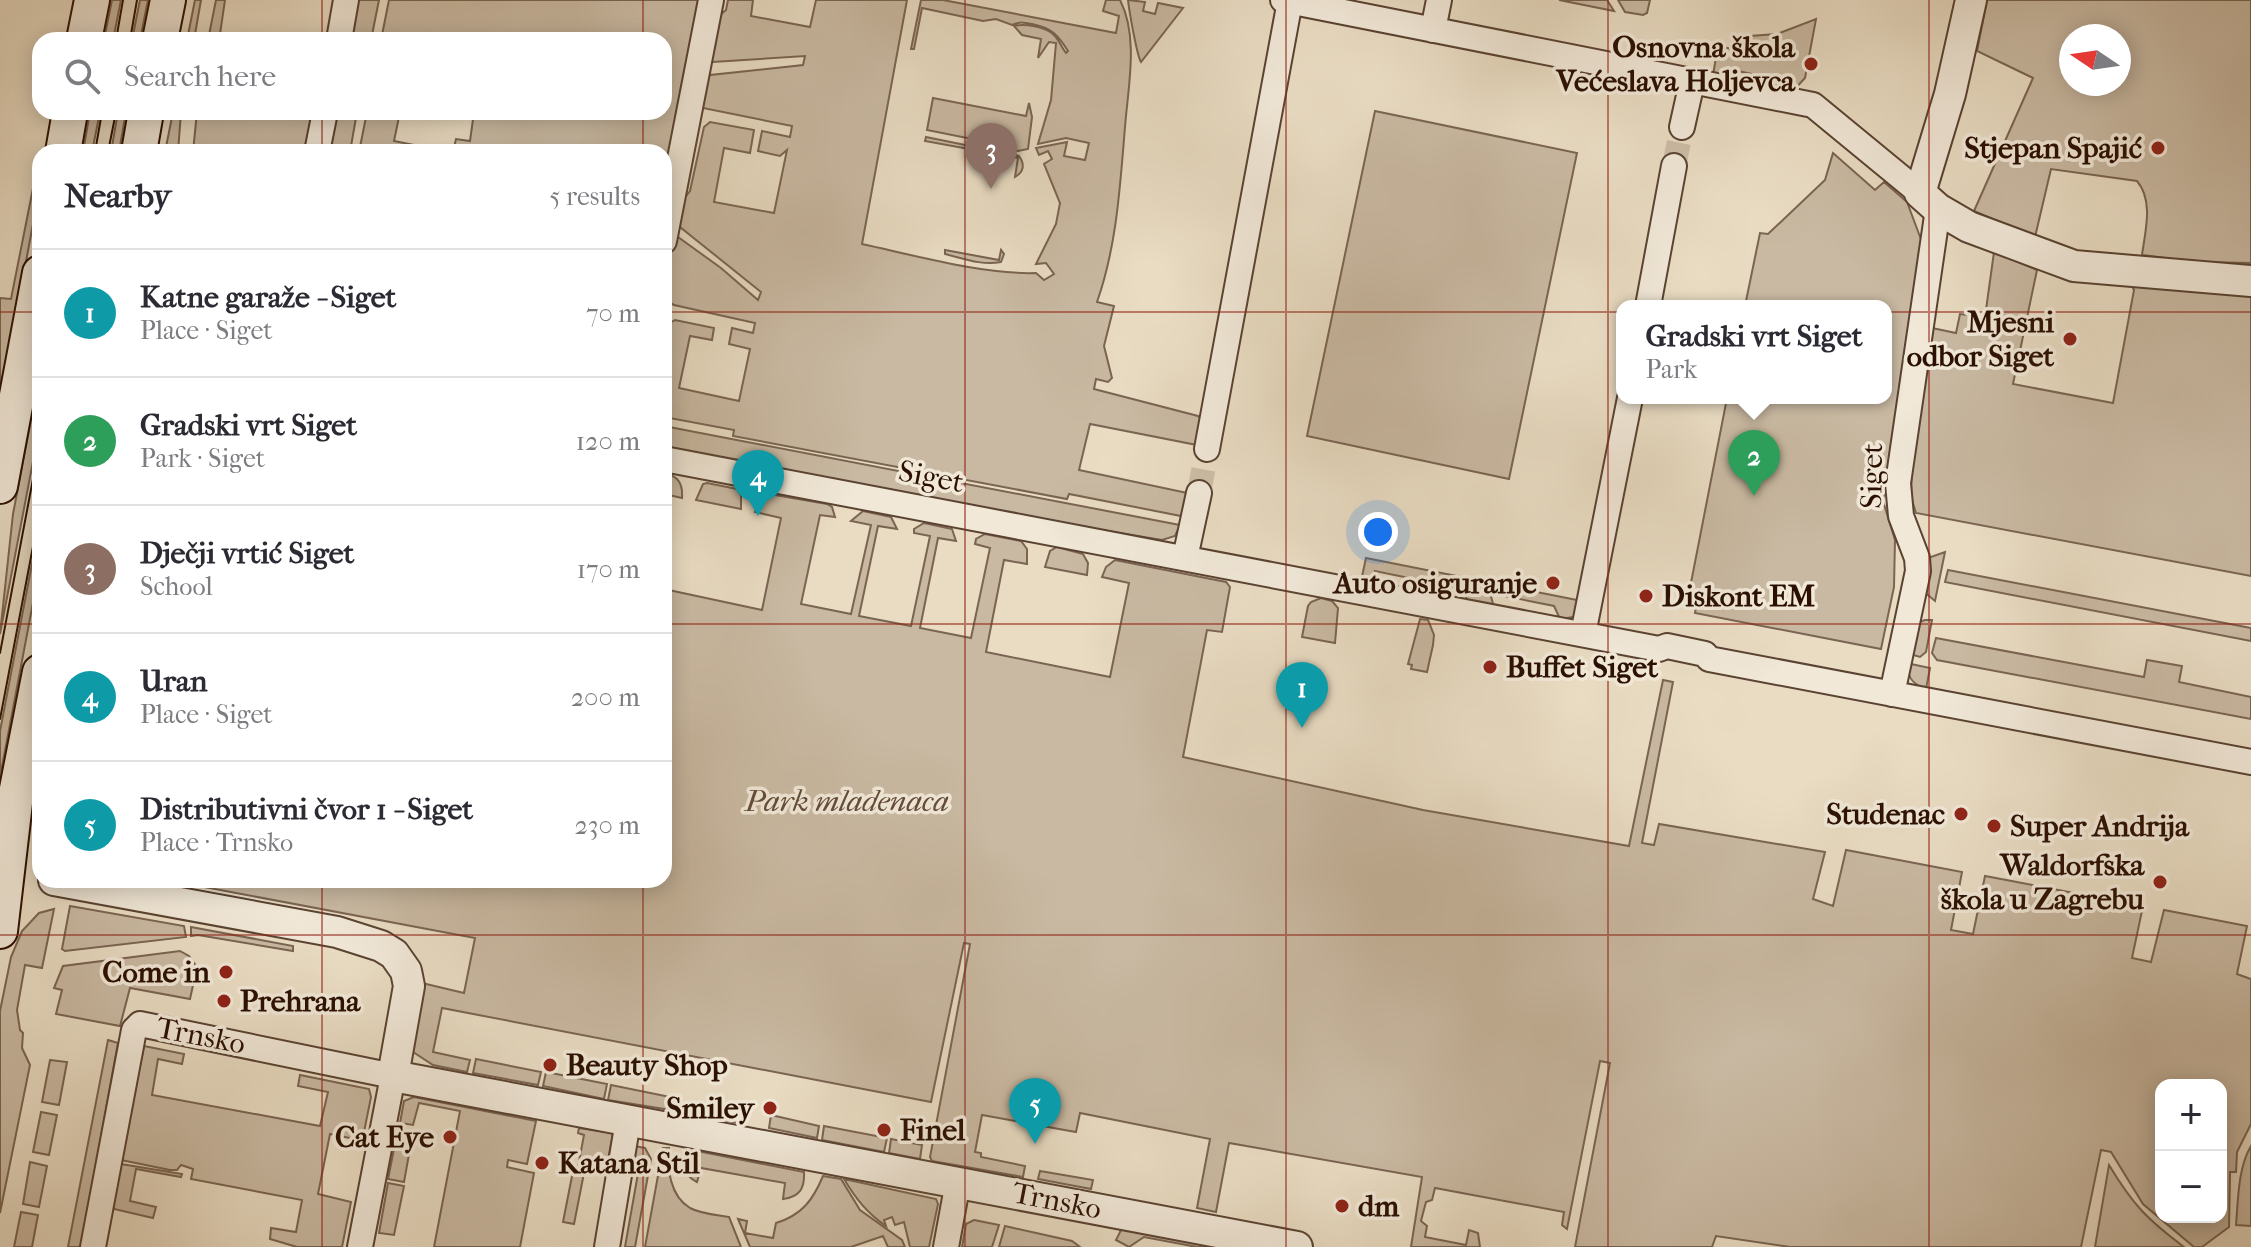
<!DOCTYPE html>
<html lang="en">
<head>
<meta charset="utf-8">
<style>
  :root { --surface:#fff; --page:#f2f2f3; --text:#2b2b33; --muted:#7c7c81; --line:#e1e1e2; --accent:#0f766e }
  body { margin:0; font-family:"IM FELL French Canon",serif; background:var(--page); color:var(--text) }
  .controls { position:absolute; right:24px; bottom:24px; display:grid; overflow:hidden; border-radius:16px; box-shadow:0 4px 20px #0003 }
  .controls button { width:72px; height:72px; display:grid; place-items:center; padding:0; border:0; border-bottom:2px solid var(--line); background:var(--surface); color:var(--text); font:40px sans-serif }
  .compass { position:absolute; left:2059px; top:24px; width:72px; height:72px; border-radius:50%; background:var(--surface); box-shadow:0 4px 20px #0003; rotate:283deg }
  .you { position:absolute; left:1378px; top:532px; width:28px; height:28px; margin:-20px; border:6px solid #fff; border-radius:50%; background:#1a73e8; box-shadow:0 0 0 12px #1a73e833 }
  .badge { display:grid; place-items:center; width:52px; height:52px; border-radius:50%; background:var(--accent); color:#fff; font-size:26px; font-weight:700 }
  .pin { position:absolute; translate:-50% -66px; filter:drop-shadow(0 2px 4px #0008) }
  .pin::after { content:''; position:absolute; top:42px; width:28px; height:24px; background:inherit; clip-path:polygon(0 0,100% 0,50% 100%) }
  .popup { position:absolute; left:1616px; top:300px; width:276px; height:104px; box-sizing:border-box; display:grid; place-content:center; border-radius:16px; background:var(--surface); filter:drop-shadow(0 2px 6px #0005); font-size:26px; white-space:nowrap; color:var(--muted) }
  .popup b { font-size:30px; color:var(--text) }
  .popup::after { content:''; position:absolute; left:50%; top:100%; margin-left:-16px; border:16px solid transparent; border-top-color:var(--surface) }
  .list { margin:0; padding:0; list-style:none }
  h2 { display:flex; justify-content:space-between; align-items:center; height:104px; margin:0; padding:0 32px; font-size:34px }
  h2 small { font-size:26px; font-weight:400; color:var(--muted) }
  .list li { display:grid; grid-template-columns:52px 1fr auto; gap:24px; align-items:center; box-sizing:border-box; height:128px; padding:0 32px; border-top:2px solid var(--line) }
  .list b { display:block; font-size:30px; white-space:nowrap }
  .list p { margin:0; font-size:26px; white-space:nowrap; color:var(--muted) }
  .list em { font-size:26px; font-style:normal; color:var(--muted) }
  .icon { flex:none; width:44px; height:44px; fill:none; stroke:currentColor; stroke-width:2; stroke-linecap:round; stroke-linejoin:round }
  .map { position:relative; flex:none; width:2251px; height:1247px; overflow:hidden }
  .search { position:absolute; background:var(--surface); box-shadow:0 4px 20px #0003; left:32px; top:32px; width:640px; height:88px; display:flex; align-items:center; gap:20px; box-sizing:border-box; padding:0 28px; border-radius:24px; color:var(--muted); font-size:30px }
  .panel { position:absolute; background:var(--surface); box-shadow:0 4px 20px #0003; left:32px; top:144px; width:640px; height:744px; border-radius:24px }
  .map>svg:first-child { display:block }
</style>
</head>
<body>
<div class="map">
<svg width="2251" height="1247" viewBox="0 0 2251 1247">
  <rect width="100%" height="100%" fill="#e9dcc3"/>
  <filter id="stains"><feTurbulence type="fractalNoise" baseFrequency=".0025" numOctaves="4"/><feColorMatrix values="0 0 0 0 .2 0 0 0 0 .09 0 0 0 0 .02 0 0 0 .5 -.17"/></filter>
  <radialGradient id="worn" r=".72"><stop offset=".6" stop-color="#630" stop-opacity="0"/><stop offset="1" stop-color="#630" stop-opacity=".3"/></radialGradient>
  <!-- green -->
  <path fill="#c9b9a2" stroke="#7a6452" stroke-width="2" fill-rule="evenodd" d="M112,0H121L113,40H104Z
    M140,0H148L140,40H132Z
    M195,0H201L194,40H187Z
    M216,0H225L220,34L248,40H208Z
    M358,0H379L371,40H350Z
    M389,0H705L664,212V152H453L456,139L470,141L474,112H664V40H381Z
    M728,0H753L751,16L810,27L816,0H907L862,244C913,255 985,275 1036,273L1044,280L1054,274L1046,263L1036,264L1056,224L1060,203L1044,164L1052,159L1048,151L1039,155L1036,148L1067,142L1064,156L1085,160L1089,143L1066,138L1038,144L1051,100L1056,43L1049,42L1038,58L1041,39L1022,35L1014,26C1024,23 1046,27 1054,35C1059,40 1062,48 1066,53L1068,51C1058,35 1052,28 1032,24C1024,23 1020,21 1012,25L996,19L983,21L922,8L914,49H911L921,0H943L1116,33L1119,16L1103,11L1106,0H1120C1139,37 1128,87 1125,127C1120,186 1117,245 1097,302L1114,306L1104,346L1112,378L1108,382L1096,379L1094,389L1198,416L1202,420L1197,445L1090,424L1079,470L1192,494L1186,517L1069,494L1067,499L733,436L734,430L664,417V332L668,324L675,320L714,328L712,340L690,336L679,388L739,401L750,349L729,344L732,328L753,333L755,323L674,305C670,303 666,300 664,296C659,281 668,248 671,232L721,268L758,300L761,292L675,223L678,206L690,191L704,127L710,122L754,130L750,153L724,148L714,202L774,213L787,150L780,156L758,151L762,131L790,137L792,126L698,107L701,76L803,65L805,56L713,62L710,59L714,20L726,10Z
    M1128,0L1145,2L1143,11L1155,14L1158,3L1183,8L1141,62C1137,56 1129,10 1128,0Z
    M1559,0H1607L1614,11Z
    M1618,0H1650L1647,13L1643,15L1625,12Z
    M1987,0H2251V263L2198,262L2142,255C2145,232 2154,201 2137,181L2051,169L2035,237L1974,211L2033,78L1977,51ZM2071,36H2119V84H2071Z
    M1816,19L1805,78L1793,91L1773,89L1774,79L1738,71L1734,82L1712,81L1718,46L1747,52L1750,36L1777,34Z
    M933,98L1026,116L1029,103L1032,117L1028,149L1018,151L997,144L927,130Z
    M1375,111L1577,153L1509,479L1307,436Z
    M90,112H100L92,152H83Z
    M118,112H126L119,152H111Z
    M173,112H181L178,152H165Z
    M197,112H268L291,116L298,112H314L306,152H193Z
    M336,112H357L350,152H329Z
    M367,112H400L394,141L449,152H359Z
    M926,137L1019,156C1025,164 1024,172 1015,177L1018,158L925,141Z
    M40,153V187L0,400V298L11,299Z
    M1833,153L1875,190L1884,182L1907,202L1922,242L1883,501L1895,540L1894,587L1881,649L1695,613L1697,602L1691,600L1689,593L1727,398H1886V306H1745L1760,233L1768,234L1825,180Z
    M945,250L999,260L1001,250L1004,254L1001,262C982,266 962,258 945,254Z
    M1994,252L2037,270L2013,384L2113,403L2134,290L2131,284L2251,292V576L1916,513L1911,497L1912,459L1932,328L1956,333L1960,314L1985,317Z
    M40,372V425L0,634L13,514Z
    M664,426L1180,525L1175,536L1162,540L1047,521L664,447Z
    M664,473C678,476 683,483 682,498L664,494Z
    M707,483L737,489L741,495V509L696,500L703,484Z
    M769,494L827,504L832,507L835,517L820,515L801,604L851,614L871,525L851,521L863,511L891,517L897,529L878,526L859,616L911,626L930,536L914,533V529L924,523L952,529L956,541L938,538L920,628L971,638L990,548L975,544L976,539L985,534L1021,541L1027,549V564L1004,560L986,652L1110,677L1129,583L1102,577L1106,567L1115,560L1226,582L1230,587L1222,632L1207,630L1183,757L1423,810L1629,846L1663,680L1673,682L1642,843L1654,845L1659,824L1825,852L1813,899L1833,906L1846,850L1962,872L1951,930L1973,934L1985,876L2143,906L2132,958L2151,962L2164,910L2247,926L2237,974L2251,979V1124L2237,1152L2236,1172H2230L2229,1227L2202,1247H2194L2143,1204L2111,1152L2101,1150L2081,1247H1790L1716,1236L1712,1247H1575L1610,1063L1600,1061L1567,1229L1562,1225L1564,1212L1435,1188L1432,1200L1426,1202L1421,1221L1427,1226L1425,1237L1466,1245L1469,1230L1478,1233L1480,1247H1411L1422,1177L1229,1143L1216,1212L1197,1208L1210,1139L1080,1113L1076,1132L982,1115L975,1152L981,1153V1157L1025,1166L1023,1177L932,1161L930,1157L970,944L964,943L931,1102L442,1008L433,1052L470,1060L467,1072L433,1065L413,1052L412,1047L422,983L464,993L475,938L167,880H664V589L762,610L781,518L755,512L760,500ZM2161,1085H2221V1217H2161Z
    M40,522V566L0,777V731Z
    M1057,547L1083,554L1088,563L1087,575L1045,567L1050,551Z
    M1945,552L1935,601L1922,590L1928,558Z
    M1366,558L1587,602L1582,612L1573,617L1560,619L1554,606L1490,593L1494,607L1468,602L1463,589L1375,571L1378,584L1361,581Z
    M1948,570L2251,628V641L1945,582Z
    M1321,598L1332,601L1338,608L1335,643L1302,637L1308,606L1311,602Z
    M1420,619L1428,620L1434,635L1433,645L1427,672L1411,669L1412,665L1408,664Z
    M1925,620H1932L1926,652L1920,657L1910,654L1917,623Z
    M1936,638L2144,677L2147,660L2182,666L2179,682L2251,697V719L1937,660L1932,653Z
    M1911,664L1930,668L1926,689C1915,685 1907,679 1908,666Z
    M70,906L184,926L186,937L65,951L62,949Z
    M54,909L42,968L25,965L17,1010L20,1030L23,1033L22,1048L30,1065L0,1213V1011L11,957L22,931L39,913Z
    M191,927L293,946V951L198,935L191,936Z
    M180,951L189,956L197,967L190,999L130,988L120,1026L56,1014L62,990L54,988L63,966Z
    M108,1040L118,1043L81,1247H68Z
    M144,1046L184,1054L182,1064L158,1059L152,1095L320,1126L328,1092L298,1086L300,1075L369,1089L371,1097L363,1137L359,1140L330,1134L318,1194L351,1202L342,1247H297L270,1239L271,1228L296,1232L302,1200L191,1179L193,1169L181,1165L177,1170H170L121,1160Z
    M476,1059L541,1072L538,1085L473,1073Z
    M50,1060L67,1062L59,1105L42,1102Z
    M546,1072L607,1084L604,1099L543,1086Z
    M611,1085L680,1099L677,1111L608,1100Z
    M414,1097L536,1121L527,1164L508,1160L507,1167L534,1173L520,1247H434L460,1111L419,1103L413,1125L400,1123L404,1101Z
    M705,1103L748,1111L745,1124L702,1116Z
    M41,1112L57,1115L49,1155L33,1152Z
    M771,1115L819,1126L817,1138L769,1128Z
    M824,1126L887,1138L884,1152L822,1140Z
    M579,1128L613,1133L606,1172L578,1167L584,1135L578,1133Z
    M398,1129L413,1132L404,1182L388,1179Z
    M891,1139L922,1145L920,1159L889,1153Z
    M629,1145L645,1148L651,1159L635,1247H625L640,1162L626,1159Z
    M2251,1146V1226L2236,1225C2238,1201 2238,1167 2251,1146Z
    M663,1148H669C667,1169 670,1196 690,1208C701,1214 717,1215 729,1217L741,1247H645Z
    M687,1149L804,1172C805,1189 799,1197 783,1199L785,1183L701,1168L697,1182C684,1176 681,1162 687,1149Z
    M30,1162L47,1166L39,1207L23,1204Z
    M121,1164L182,1174L181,1177L136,1169L130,1201L156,1207L153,1218L114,1209L113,1204Z
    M2109,1165C2133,1205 2147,1219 2184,1247H2095Z
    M573,1171L584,1173L574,1224L563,1222Z
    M1040,1171L1093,1180L1091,1189L1038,1179Z
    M823,1176L841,1179L860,1210L902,1240L905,1247H888L883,1236L851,1247H750L738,1219L747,1221L745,1233L773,1238L776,1223C802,1215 813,1200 823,1176Z
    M844,1179L936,1199L938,1204L929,1247H910L904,1222L895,1225L892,1217L884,1220L886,1226C867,1213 856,1199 844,1179Z
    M388,1183L404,1186L394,1235L379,1233Z
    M21,1212L38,1215L32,1247H14Z
    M974,1220L999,1225L992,1247H962L966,1224Z
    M1124,1224L1245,1247H1197L1144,1237L1129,1247L1116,1240Z
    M1005,1226L1072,1241L1080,1247H999Z"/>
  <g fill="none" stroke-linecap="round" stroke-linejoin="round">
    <!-- minor-tunnel -->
    <path stroke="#ccbda6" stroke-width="24" stroke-dasharray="24 12" stroke-linecap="butt" d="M1674,166L1682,127
      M1199,493L1207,449"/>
    <!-- minor casing -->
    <g stroke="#5a4332" stroke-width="28">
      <path id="minor" d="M1283,0L1813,105L1920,193
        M1433,30L1439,0
        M339,40L346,0
        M1682,127L1692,82
        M317,152L325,112
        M664,241L711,0
        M1648,306L1674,166
        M1207,449L1290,1
        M664,459L1659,649L1667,646L1705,654L1709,659L2251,762
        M1185,558L1199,493
        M1583,634L1630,398
        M1892,694L1918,571L1917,558L1901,516L1898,483L1938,209
        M93,1247L134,1030L140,1024L393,1076L360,1247
        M607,1247L628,1121
        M946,1247L958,1182"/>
    </g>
    <!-- tertiary casing -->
    <g stroke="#5a4332" stroke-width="34">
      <path id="tertiary" d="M1971,0L1950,94L1920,193L1938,209L1969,227L2074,266L2251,281
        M54,880L337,932L381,946L394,954L406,971L409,986L393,1076L1297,1247"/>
    </g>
    <!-- secondary casing -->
    <g stroke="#2b1001" stroke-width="38">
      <path id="secondary" d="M84,40L92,0
        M160,40L168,0
        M63,152L70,112
        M139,152L146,112
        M0,486L40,273
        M0,931L16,794L40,672"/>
    </g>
    <!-- minor -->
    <use href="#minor" stroke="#f1e8d8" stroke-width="24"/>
    <!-- tertiary -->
    <use href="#tertiary" stroke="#f1e8d8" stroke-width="30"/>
    <!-- secondary -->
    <use href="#secondary" stroke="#f1e8d8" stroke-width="34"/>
    <!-- tram -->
    <path stroke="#2b1001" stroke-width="2" d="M116,40L123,0
      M130,40L137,0
      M95,152L102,112
      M108,152L116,112
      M0,653L40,442
      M0,719L40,510"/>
  </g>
  <!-- grid -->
  <path fill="none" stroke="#8f2418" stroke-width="2" stroke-opacity="0.55" d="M322,0V40M643,0V40M965,0V1247M1286,0V1247M1608,0V1247M1929,0V1247M322,112V152M643,112V152M0,312H40M664,312H2251M0,624H40M664,624H2251M322,880V1247M643,880V1247M0,935H2251"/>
  <!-- markers -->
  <g fill="#8f2418" stroke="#f1e8d8" stroke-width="3">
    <circle cx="1811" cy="64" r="8"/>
    <circle cx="2158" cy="148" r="8"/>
    <circle cx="2070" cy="339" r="8"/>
    <circle cx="1553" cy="583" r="8"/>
    <circle cx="1646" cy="596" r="8"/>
    <circle cx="1490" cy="667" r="8"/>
    <circle cx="1961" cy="814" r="8"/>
    <circle cx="1994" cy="826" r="8"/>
    <circle cx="2160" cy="882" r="8"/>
    <circle cx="226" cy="972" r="8"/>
    <circle cx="224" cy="1001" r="8"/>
    <circle cx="550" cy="1065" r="8"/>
    <circle cx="770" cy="1108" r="8"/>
    <circle cx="884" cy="1130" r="8"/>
    <circle cx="450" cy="1137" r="8"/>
    <circle cx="542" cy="1163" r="8"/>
    <circle cx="1342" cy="1206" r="8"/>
  </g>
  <g text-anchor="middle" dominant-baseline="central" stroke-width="7" stroke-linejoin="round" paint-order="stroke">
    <!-- poi labels -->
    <g font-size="30" font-weight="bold" fill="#2b1001" stroke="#f1e8d8" text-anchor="end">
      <text x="1795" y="47">Osnovna škola<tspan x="1795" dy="34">Većeslava Holjevca</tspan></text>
      <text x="2142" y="148">Stjepan Spajić</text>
      <text x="2054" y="322">Mjesni<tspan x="2054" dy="34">odbor Siget</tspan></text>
      <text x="1537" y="583">Auto osiguranje</text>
      <text x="1662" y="596" text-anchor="start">Diskont EM</text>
      <text x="1506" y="667" text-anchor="start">Buffet Siget</text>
      <text x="1945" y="814">Studenac</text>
      <text x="2010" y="826" text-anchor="start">Super Andrija</text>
      <text x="2144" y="865">Waldorfska<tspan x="2144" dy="34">škola u Zagrebu</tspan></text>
      <text x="210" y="972">Come in</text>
      <text x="240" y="1001" text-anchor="start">Prehrana</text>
      <text x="566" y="1065" text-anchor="start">Beauty Shop</text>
      <text x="754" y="1108">Smiley</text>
      <text x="900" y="1130" text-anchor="start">Finel</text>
      <text x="434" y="1137">Cat Eye</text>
      <text x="558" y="1163" text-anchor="start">Katana Stil</text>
      <text x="1358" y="1206" text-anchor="start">dm</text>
    </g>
    <!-- street labels -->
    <g font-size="30" fill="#2b1001" stroke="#f1e8d8">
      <text transform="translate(1872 476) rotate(-89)">Siget</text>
      <text transform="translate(931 477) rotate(11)">Siget</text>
      <text transform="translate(201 1036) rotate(11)">Trnsko</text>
      <text transform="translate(1057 1201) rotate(11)">Trnsko</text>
    </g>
    <!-- park labels -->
    <g font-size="30" font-style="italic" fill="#624b39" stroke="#f1e8d8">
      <text x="847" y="801">Park mladenaca</text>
    </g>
  </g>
  <rect width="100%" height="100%" filter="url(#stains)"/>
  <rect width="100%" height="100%" fill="url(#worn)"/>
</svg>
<div class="controls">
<button>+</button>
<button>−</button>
</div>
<svg class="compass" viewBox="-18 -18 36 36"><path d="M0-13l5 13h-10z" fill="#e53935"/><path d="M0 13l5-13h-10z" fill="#7c7c81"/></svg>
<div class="you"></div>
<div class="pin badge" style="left:1302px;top:728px;background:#0f9aa8">1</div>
<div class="pin badge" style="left:1754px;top:496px;background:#2e9e5b">2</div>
<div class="popup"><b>Gradski vrt Siget</b>Park</div>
<div class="pin badge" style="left:991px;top:189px;background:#8d6e63">3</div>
<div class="pin badge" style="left:758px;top:516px;background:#0f9aa8">4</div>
<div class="pin badge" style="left:1035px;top:1144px;background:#0f9aa8">5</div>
<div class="search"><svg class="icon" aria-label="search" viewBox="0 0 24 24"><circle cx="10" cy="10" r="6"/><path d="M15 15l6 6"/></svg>Search here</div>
<section class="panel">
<h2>Nearby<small>5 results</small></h2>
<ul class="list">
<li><span class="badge" style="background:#0f9aa8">1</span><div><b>Katne garaže - Siget</b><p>Place · Siget</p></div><em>70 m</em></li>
<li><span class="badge" style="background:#2e9e5b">2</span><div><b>Gradski vrt Siget</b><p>Park · Siget</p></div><em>120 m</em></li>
<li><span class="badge" style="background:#8d6e63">3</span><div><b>Dječji vrtić Siget</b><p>School</p></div><em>170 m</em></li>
<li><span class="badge" style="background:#0f9aa8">4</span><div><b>Uran</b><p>Place · Siget</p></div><em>200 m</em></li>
<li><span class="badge" style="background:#0f9aa8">5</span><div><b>Distributivni čvor 1 - Siget</b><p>Place · Trnsko</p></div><em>230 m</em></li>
</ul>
</section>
</div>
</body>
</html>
